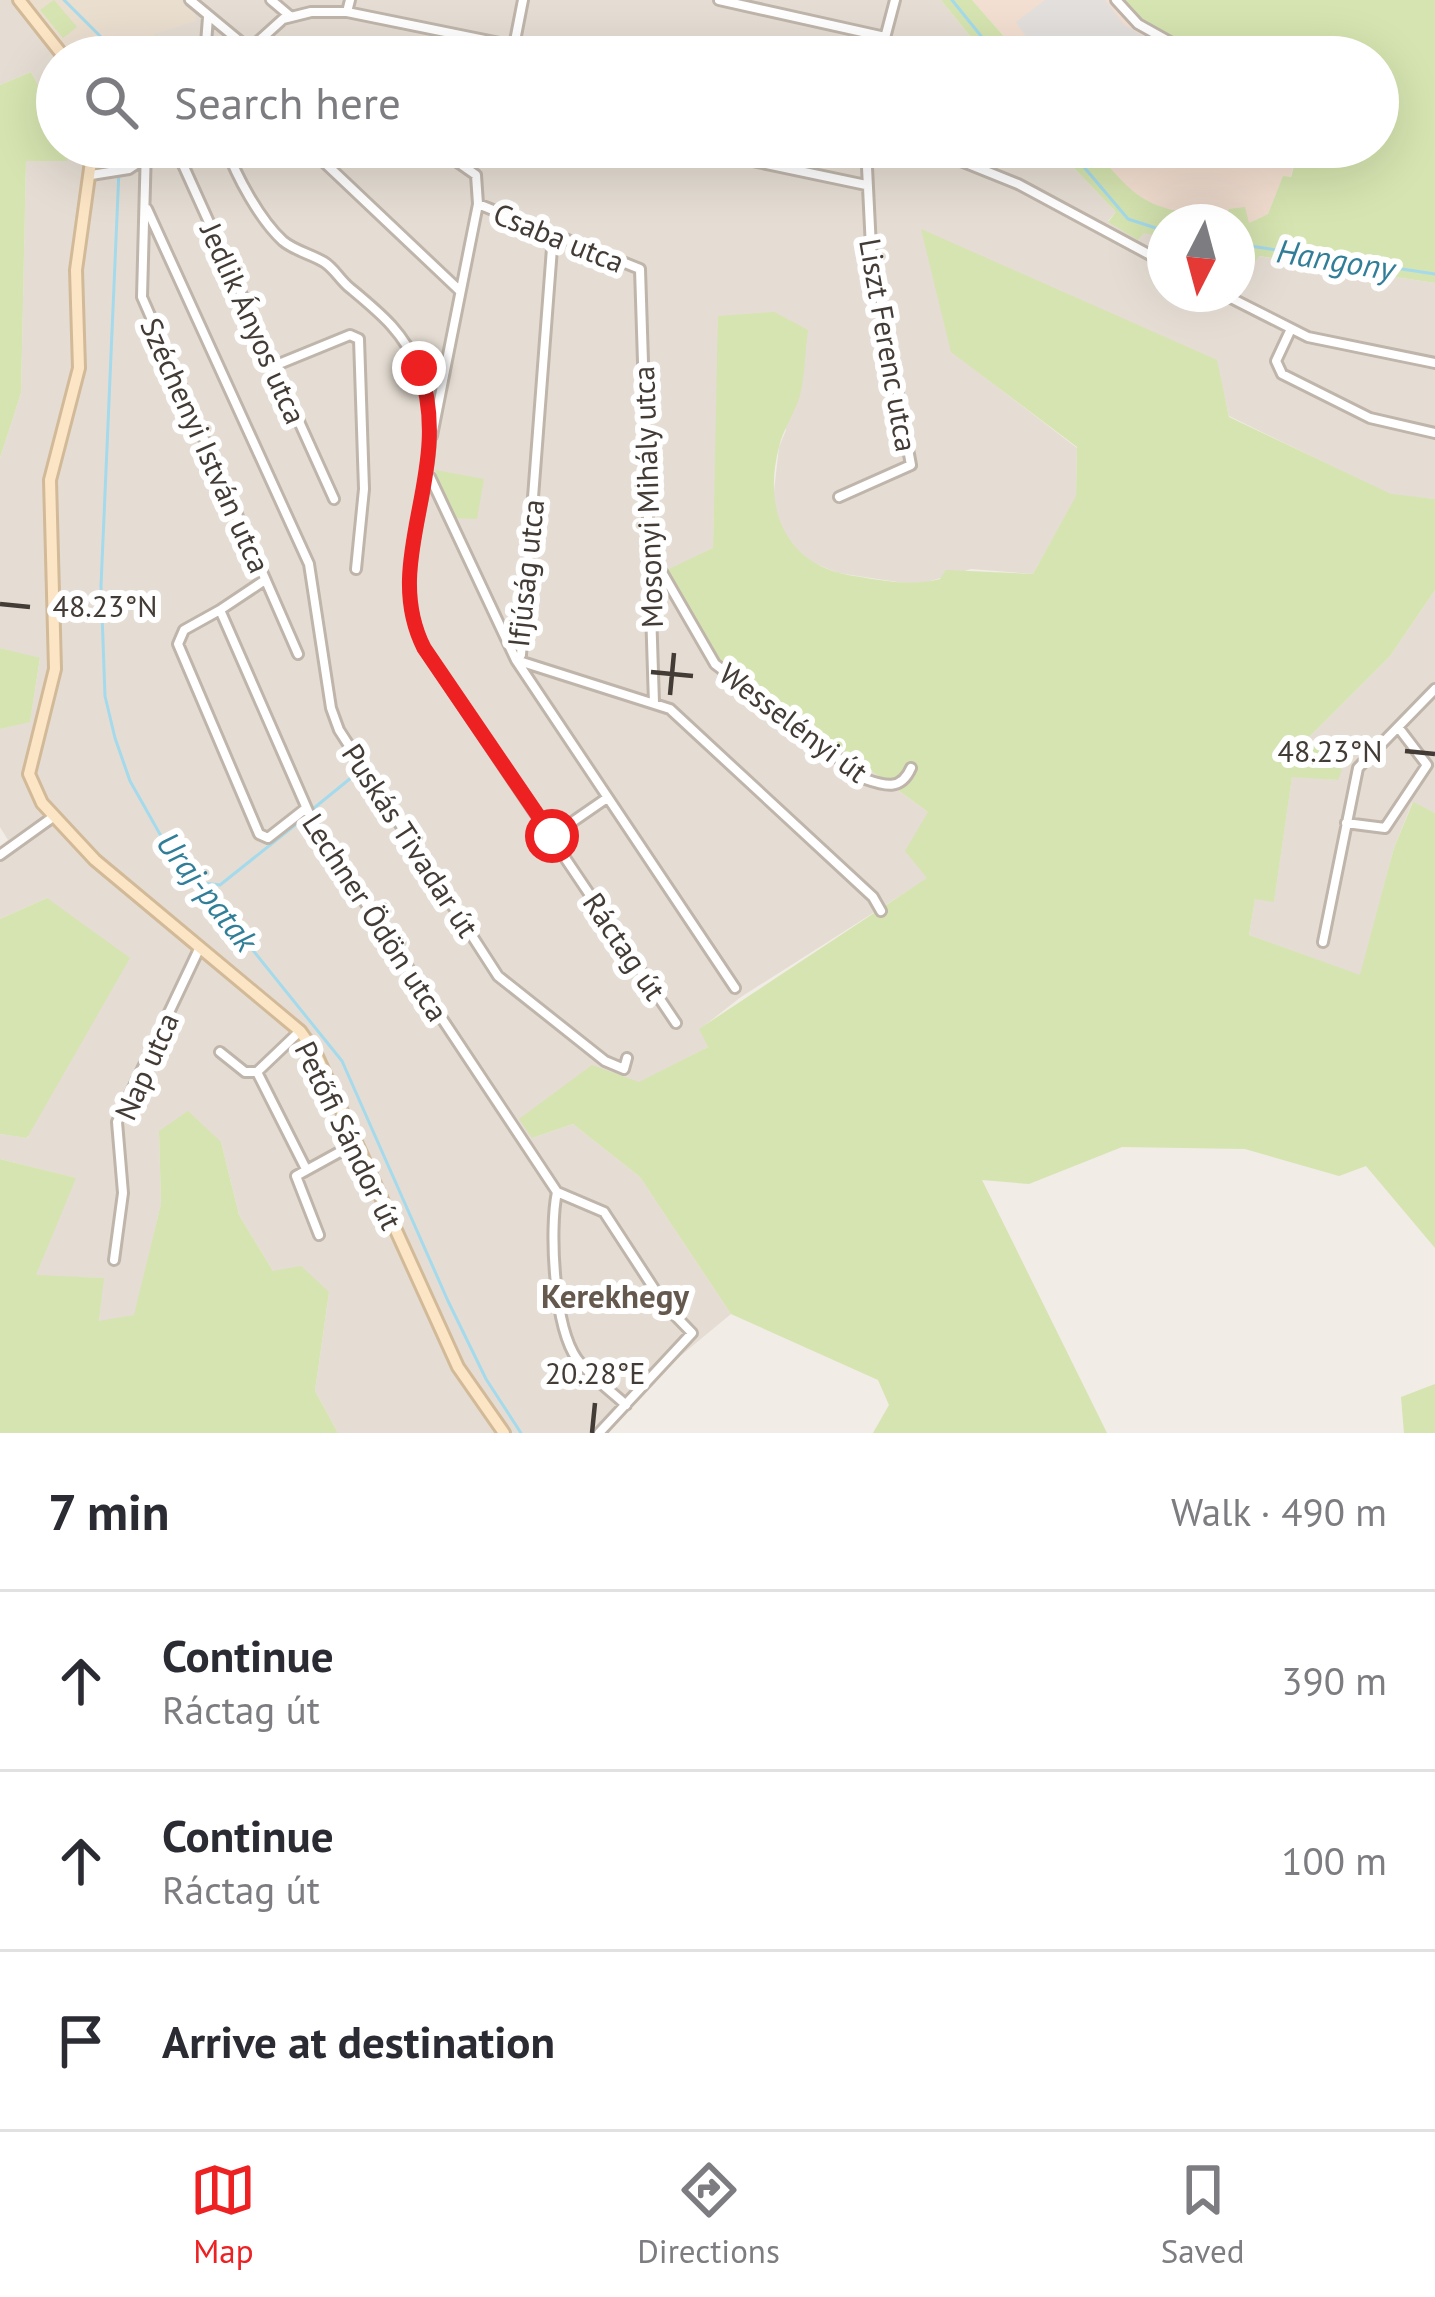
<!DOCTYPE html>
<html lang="en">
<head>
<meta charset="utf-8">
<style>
  :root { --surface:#fff; --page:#f2f2f3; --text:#2b2b33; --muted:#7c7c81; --line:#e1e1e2; --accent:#ed2022 }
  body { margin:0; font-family:"PT Sans",sans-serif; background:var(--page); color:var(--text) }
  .compass { position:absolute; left:1147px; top:204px; width:108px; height:108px; border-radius:50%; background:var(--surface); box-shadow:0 12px 48px #0002; rotate:186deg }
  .stop { position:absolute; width:36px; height:36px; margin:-27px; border:9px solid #ed2022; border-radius:50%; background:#fff }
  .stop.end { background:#ed2022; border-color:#fff; box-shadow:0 3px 12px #0008 }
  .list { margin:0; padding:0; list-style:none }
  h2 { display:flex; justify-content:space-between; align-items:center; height:156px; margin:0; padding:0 48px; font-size:51px }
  h2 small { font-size:39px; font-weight:400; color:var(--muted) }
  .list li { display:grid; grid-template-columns:78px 1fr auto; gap:36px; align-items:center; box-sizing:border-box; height:180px; padding:0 48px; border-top:3px solid var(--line) }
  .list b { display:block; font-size:45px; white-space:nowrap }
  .list p { margin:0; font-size:39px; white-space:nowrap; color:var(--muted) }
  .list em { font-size:39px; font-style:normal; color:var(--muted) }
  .icon { flex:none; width:66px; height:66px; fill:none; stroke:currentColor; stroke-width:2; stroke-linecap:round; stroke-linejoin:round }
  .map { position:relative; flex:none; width:1435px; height:1433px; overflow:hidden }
  .search { position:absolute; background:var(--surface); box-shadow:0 12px 48px #0002; left:36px; right:36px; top:36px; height:132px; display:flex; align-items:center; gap:30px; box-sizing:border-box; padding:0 42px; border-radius:66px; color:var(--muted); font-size:45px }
  .sheet { height:696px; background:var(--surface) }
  nav { display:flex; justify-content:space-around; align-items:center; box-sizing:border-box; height:168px; border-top:3px solid var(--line); background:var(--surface); font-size:33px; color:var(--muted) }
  nav a { display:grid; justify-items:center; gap:6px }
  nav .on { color:var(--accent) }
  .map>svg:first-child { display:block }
</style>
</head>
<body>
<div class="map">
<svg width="1435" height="1433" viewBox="0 0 1435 1433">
  <rect width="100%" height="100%" fill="#f1ece5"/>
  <!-- residential -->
  <path fill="#e5ddd3" d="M0,0H941L987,57H57V120L31,72L0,85Z
    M66,147H1054L1116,212L1108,221L1165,237V294H1237L1258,256L1435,283V499L1391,495L1229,416L1216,360L952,352L1077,448L1076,497L1033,574L971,569L917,585L838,573L806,560L786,542L773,500L779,447L786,430L719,317L713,548L668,571L718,659L928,812V878L741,997L700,1029L708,1047L532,1138L573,1124L640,1177L731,1314L596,1426L601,1433H338L315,1391L329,1292L273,1271L239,1215L221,1142L159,1131L161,1204L135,1315L99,1322L103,1278L35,1276L75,1178L0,1159V1134L28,1138L47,898L0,919V846L8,840L0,827V729L30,721L40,659L0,648V458L21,393L26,161H66Z
    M1435,590V813L1412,803L1394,848L1361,976L1249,935L1255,898L1274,901L1292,776L1337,780L1308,738L1390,656Z"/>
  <!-- commercial -->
  <path fill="#f3dfd1" d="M972,0H1121L1140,22L1203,57H1022Z
    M1093,147H1299L1290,178L1283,177L1268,214L1249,223L1226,216L1167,212L1149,204L1121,182Z"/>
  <!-- education -->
  <path fill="#eadecf" d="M24,0H180L195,12L196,21L155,34L139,57H69Z"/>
  <!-- green -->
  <path fill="#d5e4b0" d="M54,0L77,27L63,38L40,10Z
    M941,0H972L1022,57H987Z
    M1121,0H1435V283L1259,256L1237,290V222H1165V237L1144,233L1138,240L1108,222L1116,212L1054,147H1093C1140,206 1152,211 1226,216L1229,209L1245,207L1249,223L1268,214L1283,176L1291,177L1299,147H1378V57H1203L1140,22Z
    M31,72L57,120V147H66L67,161H26L21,393L0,458V85Z
    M921,229L1217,360L1229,417L1391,494L1435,499V590L1390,656L1308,738L1342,770L1338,780L1292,777L1274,902L1255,899L1249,935L1360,975L1394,848L1413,802L1435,813V1248L1366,1166L1339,1176L1245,1149L1122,1147L1029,1184L982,1180L1107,1433H873L889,1405L878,1380L731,1314L640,1177L573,1124L532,1138L519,1119L592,1065L639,1082L708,1047L699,1029L927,878L905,851L928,812L718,659L667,570L713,548L718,316L774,312L808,330C805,351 805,375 800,395C795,413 783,429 779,447C763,507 784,563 848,575C880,580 909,587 940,579L946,570L1033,574L1076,496L1077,447L951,352Z
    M435,470L484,479L477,519L453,518Z
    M0,648L40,658L30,722L0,729Z
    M47,898L130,958L27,1138L0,1134V919Z
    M188,1111L221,1142L239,1215L273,1271L301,1266L329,1292L315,1391L338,1433H0V1159L76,1178L36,1275L104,1278L99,1321L134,1315L161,1204L159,1131Z
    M1435,1384V1433H1404L1401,1397Z"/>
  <!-- parking -->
  <path fill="#e2dfdd" d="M1045,0H1105L1124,25L1170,51L1167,57H1040L1016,22Z"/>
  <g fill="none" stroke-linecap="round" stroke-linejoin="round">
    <!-- stream -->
    <path stroke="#a4daeb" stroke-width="3" d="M64,0L101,37L112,57
      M952,0L998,57
      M120,147L101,586L105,696L115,738L130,781L161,836L342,1061L448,1301L486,1379L521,1433
      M1067,147L1128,219L1165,231
      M1237,244L1435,274
      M314,808L357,773
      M203,883L220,885L304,818"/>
    <!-- street casing -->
    <g stroke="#bfb5ab" stroke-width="14">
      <path id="street" d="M190,0L248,48
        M271,0L290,16
        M719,0L885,37
        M1116,0L1138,24L1197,57
        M347,12L350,0
        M514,46L523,0
        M139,53L141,57
        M147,57L148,46
        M205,57L208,17
        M241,57L283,19L311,12H347L514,46L617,57
        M880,57L895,0
        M146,147L142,297L298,654
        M175,147L334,499
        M226,147C236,176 260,220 283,241C295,251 311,254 324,262C334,268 340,280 350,288C380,313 404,332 419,370C458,467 379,558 424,648L676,1023
        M308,147L459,290
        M686,147L866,185
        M926,147L1018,184L1165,263
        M91,175L129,169L162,147
        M478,204L640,269L654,703
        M147,209L309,564L331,708L339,730L498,976L605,1061L624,1069L627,1058
        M553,235L521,655L516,660L735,988
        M1223,294L1308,337L1435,363
        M1290,331L1276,361L1282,374L1370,418L1435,433
        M274,366L350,335L359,339L364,489L356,569
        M432,436L478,204L476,175L436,147
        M430,477L516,660L670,709L873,897L881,911
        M839,497L911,465L871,248L866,147
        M650,568L659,567L715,664L865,779C885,786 901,791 911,768
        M265,580L220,610L315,827L557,1192
        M220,610L184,630L178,644L259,834L268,838L305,809
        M1346,823L1385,828L1427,765L1398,727
        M552,836L607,798
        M0,855L53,817
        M1323,942L1358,768L1435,689
        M300,1031L257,1072L305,1167
        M220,1052L245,1072H257
        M557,1192L604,1212L664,1304L692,1333L599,1433
        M557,1192C549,1230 554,1327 577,1359C590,1376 610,1390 626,1405
        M319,1235L296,1176L356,1143
        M114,1260L123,1193L117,1122L200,947"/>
    </g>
    <!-- secondary casing -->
    <g stroke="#d2ba99" stroke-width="16">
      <path id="secondary" d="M19,0L64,57
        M93,147L76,270L79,368L50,480L55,669L29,774L42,803L95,860L300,1031L315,1052L458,1367L504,1433"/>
    </g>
    <!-- street -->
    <use href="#street" stroke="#fff" stroke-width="8"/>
    <!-- secondary -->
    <use href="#secondary" stroke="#fbe5c5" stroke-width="10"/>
  </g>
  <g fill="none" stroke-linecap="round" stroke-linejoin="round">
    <!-- route -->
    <path stroke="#ed2022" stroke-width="15" d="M419,368C456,471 379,559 424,648L552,836"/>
  </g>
  <!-- ticks -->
  <path fill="none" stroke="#433b35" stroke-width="4.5" d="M0,604L30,607M651,672L693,676M670,695L674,653M1405,751L1435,754M592,1433L595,1403"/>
  <g text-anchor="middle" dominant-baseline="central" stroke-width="12" stroke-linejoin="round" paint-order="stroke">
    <!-- street labels -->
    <g font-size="30" fill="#433b35" stroke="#fff">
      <text transform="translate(559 237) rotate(22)">Csaba utca</text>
      <text transform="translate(254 323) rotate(66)">Jedlik Ányos utca</text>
      <text transform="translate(889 345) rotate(80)">Liszt Ferenc utca</text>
      <text transform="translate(206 445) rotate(66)">Széchenyi István utca</text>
      <text transform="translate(647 497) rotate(-92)">Mosonyi Mihály utca</text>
      <text transform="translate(525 573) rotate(-84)">Ifjúság utca</text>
      <text transform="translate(794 722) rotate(37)">Wesselényi út</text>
      <text transform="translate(411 840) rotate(57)">Puskás Tivadar út</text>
      <text transform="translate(376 917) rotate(57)">Lechner Ödön utca</text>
      <text transform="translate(625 946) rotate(56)">Ráctag út</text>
      <text transform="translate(146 1066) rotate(-66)">Nap utca</text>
      <text transform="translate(349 1135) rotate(64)">Petőfi Sándor út</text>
    </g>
    <!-- water labels -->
    <g font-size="33" font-style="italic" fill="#317e99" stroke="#fff">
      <text transform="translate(1336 259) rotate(9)">Hangony</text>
      <text transform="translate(208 891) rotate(52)">Uraj-patak</text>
    </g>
    <!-- neighbourhood labels -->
    <g font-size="33" font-weight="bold" fill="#65584d" stroke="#fff">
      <text x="615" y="1295">Kerekhegy</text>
    </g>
  </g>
  <g font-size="30" text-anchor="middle" fill="#433b35" stroke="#fff" stroke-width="12" stroke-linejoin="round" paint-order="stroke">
    <text x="105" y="617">48.23°N</text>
    <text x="1330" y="762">48.23°N</text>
    <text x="595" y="1384">20.28°E</text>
  </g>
</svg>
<svg class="compass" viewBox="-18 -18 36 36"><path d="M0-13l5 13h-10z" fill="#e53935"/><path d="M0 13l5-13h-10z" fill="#7c7c81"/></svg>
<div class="stop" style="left:552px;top:836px"></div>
<div class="stop end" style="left:419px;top:368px"></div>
<div class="search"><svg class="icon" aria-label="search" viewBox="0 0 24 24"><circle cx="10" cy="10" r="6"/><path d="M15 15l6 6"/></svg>Search here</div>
</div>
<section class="sheet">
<h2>7 min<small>Walk · 490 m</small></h2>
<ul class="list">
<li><svg class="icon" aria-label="ahead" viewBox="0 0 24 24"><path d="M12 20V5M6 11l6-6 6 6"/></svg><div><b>Continue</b><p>Ráctag út</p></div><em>390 m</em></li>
<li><svg class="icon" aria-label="ahead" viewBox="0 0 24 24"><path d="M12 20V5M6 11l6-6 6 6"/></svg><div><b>Continue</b><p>Ráctag út</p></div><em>100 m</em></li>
<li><svg class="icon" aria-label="arrive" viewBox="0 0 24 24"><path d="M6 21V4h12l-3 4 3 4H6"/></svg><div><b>Arrive at destination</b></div></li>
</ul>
</section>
<nav>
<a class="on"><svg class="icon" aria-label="map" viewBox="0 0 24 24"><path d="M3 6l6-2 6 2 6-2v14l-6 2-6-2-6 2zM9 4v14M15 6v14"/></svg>Map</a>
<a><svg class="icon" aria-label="directions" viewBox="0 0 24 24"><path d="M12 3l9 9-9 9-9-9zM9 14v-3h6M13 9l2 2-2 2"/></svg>Directions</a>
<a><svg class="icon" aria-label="saved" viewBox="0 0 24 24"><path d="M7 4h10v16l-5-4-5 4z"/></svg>Saved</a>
</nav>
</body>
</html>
